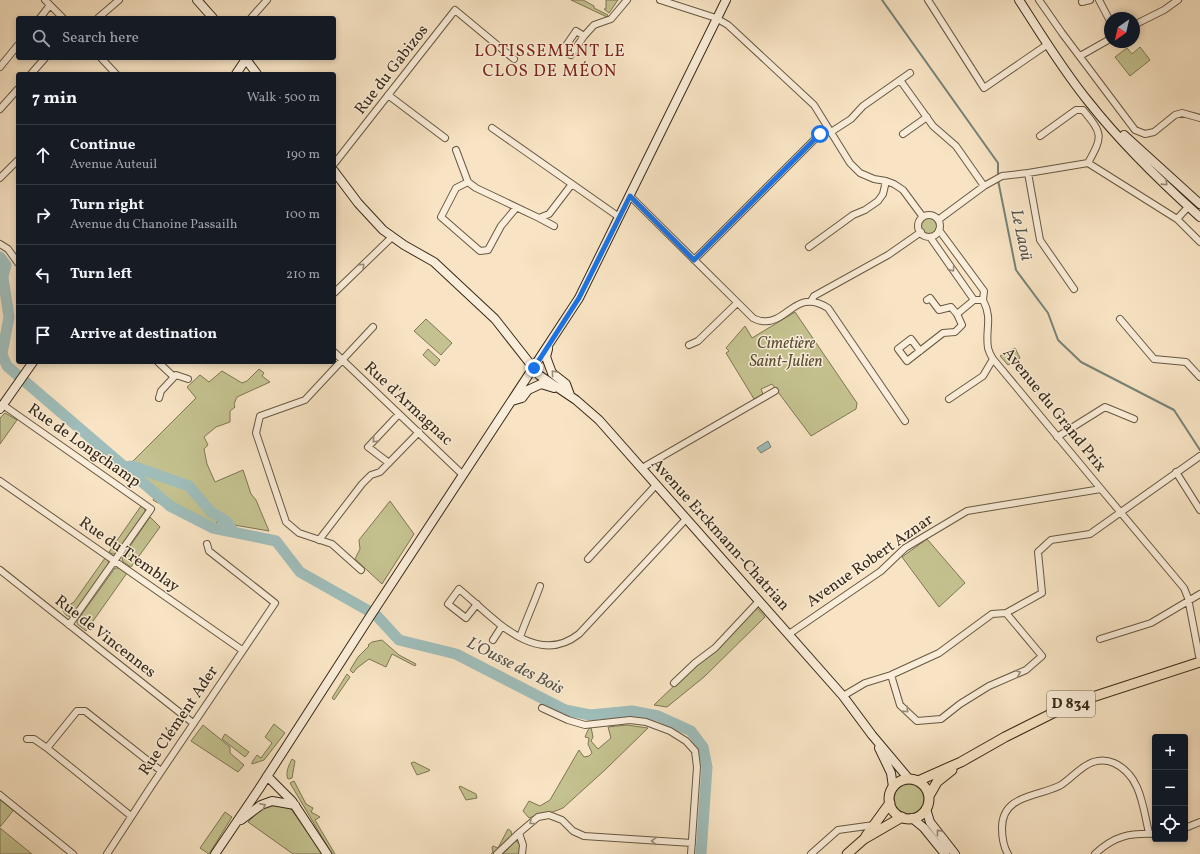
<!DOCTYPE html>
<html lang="en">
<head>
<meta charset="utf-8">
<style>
  :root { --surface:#171b24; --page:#242831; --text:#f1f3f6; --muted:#9ea1a6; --line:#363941 }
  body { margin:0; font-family:Vollkorn,serif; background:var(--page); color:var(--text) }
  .controls { position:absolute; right:12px; bottom:12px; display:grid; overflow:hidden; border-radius:4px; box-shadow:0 2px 6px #0003 }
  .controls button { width:36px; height:36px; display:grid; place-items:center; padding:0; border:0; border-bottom:1px solid var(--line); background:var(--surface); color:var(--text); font:20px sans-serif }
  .compass { position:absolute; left:1104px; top:12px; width:36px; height:36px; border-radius:50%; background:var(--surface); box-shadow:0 2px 6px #0003; rotate:214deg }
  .stop { position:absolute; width:12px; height:12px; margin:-9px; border:3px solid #1a73e8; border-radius:50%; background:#fff }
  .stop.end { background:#1a73e8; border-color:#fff; box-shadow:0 1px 4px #0008 }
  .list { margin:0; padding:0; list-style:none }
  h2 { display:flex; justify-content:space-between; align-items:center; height:52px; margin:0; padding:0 16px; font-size:17px }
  h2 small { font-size:13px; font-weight:400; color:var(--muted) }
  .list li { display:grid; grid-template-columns:26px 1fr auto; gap:12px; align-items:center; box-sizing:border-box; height:60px; padding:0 16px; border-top:1px solid var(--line) }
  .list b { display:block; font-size:15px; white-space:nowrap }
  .list p { margin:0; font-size:13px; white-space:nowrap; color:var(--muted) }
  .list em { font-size:13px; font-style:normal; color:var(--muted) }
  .icon { flex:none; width:22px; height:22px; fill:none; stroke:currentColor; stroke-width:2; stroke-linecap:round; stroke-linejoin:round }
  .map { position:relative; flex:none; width:1200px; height:854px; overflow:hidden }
  .search { position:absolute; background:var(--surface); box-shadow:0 2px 6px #0003; left:16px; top:16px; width:320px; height:44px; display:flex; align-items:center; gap:10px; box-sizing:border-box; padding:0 14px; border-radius:4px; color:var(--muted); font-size:15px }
  .panel { position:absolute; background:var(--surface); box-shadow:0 2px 6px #0003; left:16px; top:72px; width:320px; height:292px; border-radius:4px }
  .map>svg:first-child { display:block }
</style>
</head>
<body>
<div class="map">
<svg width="1200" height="854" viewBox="0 0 1200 854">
  <rect width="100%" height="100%" fill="#f8e4c4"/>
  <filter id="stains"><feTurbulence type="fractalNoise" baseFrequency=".005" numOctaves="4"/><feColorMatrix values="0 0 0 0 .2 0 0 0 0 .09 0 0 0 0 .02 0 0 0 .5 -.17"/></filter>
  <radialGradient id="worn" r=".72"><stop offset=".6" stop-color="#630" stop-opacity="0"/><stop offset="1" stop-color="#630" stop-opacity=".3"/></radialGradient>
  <!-- green -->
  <path fill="#c4c290" stroke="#7e7654" d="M571,0H583L594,6V8L608,15L607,17Z
    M606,0H618L609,13L604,9H606Z
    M1140,47L1150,60L1130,76L1115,57L1127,48L1132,54Z
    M921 226a8 8 0 1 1 16 0a8 8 0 1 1-16 0Z
    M795,312L857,403L856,409L811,436L772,384L761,389L763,394L754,399L726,353L729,351L726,348L745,326L752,338Z
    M426,319L452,343L441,355L414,331Z
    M1015,348L1020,358L1008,365L1000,356Z
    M428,349L440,360L435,366L423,355Z
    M259,369L264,373L262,376L270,382L237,397L234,404L235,407L230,411V422L216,427L204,437L208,445L204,449L207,464L215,482L243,470L251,494L256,500L269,531L217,522L214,527L162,501L158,503L153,500L155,496L125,469L196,398L187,387L200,375L209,382L222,371L242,383L247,381Z
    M5,413L17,420L0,444V418Z
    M390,501L414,534L382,584L355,559L360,549L359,540Z
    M141,506L145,509V513L116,554H112L109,552Z
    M150,517L160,527L131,567L123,562L122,558Z
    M927,539L965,583L939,607L902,557Z
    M105,558L108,560L109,564L72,616C67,618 64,613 62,609L74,602Z
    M115,568H120L127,573L86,631L77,624V621Z
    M756,607L765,617L704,677L667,707L654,705Z
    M382,640L399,655L416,664L415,666L392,654L386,667L369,659L357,668L353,673L350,670L358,657L369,646L368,645L372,642Z
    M347,674L350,677L334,700L332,698Z
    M274,724L285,733L264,760L252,764V762L257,755L261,758L272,743L265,737Z
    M203,725L230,747V753L244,765L238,772L191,741Z
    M627,725L648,728L606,769L563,808L553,812L543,813L529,818L523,811L529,801L540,806L550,800L579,750L584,757L589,756L592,753L588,744L589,738L585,737L588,730L591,727L593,737L591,741L598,749L611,738L608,727Z
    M225,734L249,752L245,757L222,739Z
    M292,759L295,761L292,778L288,779C285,772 289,765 292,759Z
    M414,762L430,770L429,771L417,775L411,763Z
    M294,781L306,804L313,808L311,812L320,817L315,820L335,854H332L290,783Z
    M894 799a15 15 0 1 1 30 0a15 15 0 1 1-30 0Z
    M460,786L476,794L477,798L466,800L459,787Z
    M0,798L16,807L0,827Z
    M276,805L291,809L323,854H293L248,822L262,808Z
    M225,812L232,817L209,854L200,848Z
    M0,828L32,854H0Z
    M508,829L511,831L512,837L494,854H491L493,852L492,847L493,846L498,848Z
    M516,841L520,844V854H503Z"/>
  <!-- water -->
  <path fill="#9fbdba" stroke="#758279" d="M768,441L771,447L761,453L757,448Z"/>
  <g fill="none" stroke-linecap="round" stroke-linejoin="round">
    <!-- stream -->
    <path stroke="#758279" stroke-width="2" d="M882,0L998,163V176
      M998,180L1016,270L1048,313L1058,340L1081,362L1174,410L1200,450"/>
    <!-- river -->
    <path stroke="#9fbdba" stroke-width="11" d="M0,257L6,265L3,277L9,317L2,354L7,366L170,506L213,528L276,541L300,572L376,615L399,640L456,654L565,710L590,715L632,711L658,716L691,731L703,747L707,767L701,854
      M126,467L132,466L189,486L211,512L226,521L233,531"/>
    <!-- street casing -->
    <g stroke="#675842" stroke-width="8">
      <path id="street" d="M45,0L63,18
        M660,0L716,18L728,25L814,105L850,163L860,173L874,179L886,181L894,184L903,190L923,217
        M928,0L984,88L1048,44
        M1039,0L1062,33L1135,130L1145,134L1154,132L1175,115L1182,113L1200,118
        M1099,0L1110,21
        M1082,2L1090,0
        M40,18L50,5
        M98,18L119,0
        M251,18L267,0
        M1134,25L1164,10L1178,0
        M584,36L576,31L563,50L571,55L584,36L594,25L611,19L627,0
        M1080,56L1110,39
        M101,58L116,74
        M0,67L18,45
        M31,74L45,58
        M900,80L910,73
        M388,95L445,138
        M0,109L18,89
        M492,128L619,217
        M831,132L851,119L863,106L900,80L933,126L956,146L984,186
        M903,134L927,117
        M1040,136L1076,110H1083C1103,134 1103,136 1088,163
        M456,150L468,182L476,188L539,218L549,214L572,184
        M334,164L455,10L514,59
        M1028,173L1040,240L1074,289
        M0,178L18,160
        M468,182L456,188L441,217L480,251L488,250L501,226L516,208
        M630,196L753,318C755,319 759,321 762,321C787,325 796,287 828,308L905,421
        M918 226a11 11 0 1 1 22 0a11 11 0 1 1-22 0Z
        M539,218L554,226
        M1177,219L1188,207
        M938,220L984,186L1002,176L1028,173L1088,163L1177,219L1200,242
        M930,237L974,300H983L984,291L939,230
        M0,244L8,249L18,263
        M809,247L853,215L865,210L878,201L883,194L886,181
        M694,260L827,127
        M334,293L392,237
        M983,300C993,319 985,329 988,348C989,352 991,356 993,359L1101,489
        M811,301L814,296L888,255L921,232
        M957,314L974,300
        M1120,319L1154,359L1186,362L1200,377
        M689,345L698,341L737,303
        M920,351L911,339L898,349L907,361L943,333L955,332L962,325L957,314L951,307L939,310L930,298L927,300
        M334,352L463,475
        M158,362L174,377L176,375L188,379
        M159,398L161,391L174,377
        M949,399L983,376L993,359
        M3,405L151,509L69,625
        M1057,437L1105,407L1134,419
        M389,463L368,447L399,414
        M642,468L775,391
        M1176,472L1200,510
        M0,481L242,650
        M319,540L362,484L371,475L380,472L419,432
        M588,559L656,485
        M0,570L193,723
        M361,570L332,544L299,533L286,522L256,433L260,416L305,400L373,327
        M477,604L466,618L448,604L459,589C491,615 535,669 579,634L686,519
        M789,634L881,571L905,548L967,511L1101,489L1184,588L1188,598L1200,661
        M520,637C526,620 534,603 540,586
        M1100,639L1151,623L1200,594
        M493,640L502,626
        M891,675L900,705L917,721L941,719L960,704L989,686L1026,670L1042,656L1006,613
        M674,683L695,663L715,648L759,601
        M843,696L865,683L891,675L939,653L992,614L1006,613L1042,593L1038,552L1051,540L1090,534L1200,456
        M542,708L568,720L585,725L630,720L646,722L670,731L686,741L695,751L697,767L691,854
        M27,739H34L47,748
        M0,795L73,854
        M131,816L47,748L77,711H85L161,771
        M1185,828L1200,822
        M519,833L523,845L522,854
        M107,854L150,788L275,603L209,551L207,544
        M497,854L519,833L538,817L549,815L562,820L573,831L584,836L692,843
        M811,854L838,830L874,825
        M1008,854C1003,846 1002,837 1002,828C1002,794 1039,797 1061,785C1072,778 1081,766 1093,762C1100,760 1107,760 1114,763C1141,775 1143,808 1149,833
        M1095,854C1114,836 1129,833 1155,834"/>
    </g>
    <!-- secondary casing -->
    <g stroke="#372917" stroke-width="10">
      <path id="secondary" d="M197,0L213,18
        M1019,0C1041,34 1062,69 1088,101C1121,143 1160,181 1200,217
        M245,58L257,74
        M236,74L246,59
        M1124,135L1200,204
        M334,171L358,203L383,230L404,245L434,262L495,319L539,375L576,400L599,420L843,696L872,735L909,779
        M548,349L546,357L552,373L566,384L570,395
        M512,401L522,398L528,390L541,384L554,388
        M0,409L33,362
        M879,748L891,773L893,787
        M267,776L292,801L327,854
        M926,809L930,822L955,854
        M912,818L924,828L945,854
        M241,820L261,805L272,801L295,805
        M215,854L259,789L369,618L579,298L726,0"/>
    </g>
    <!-- primary casing -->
    <g stroke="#372917" stroke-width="11">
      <path id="primary" d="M889 799a20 20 0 1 1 40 0a20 20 0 1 1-40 0Z
        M918,781L961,762L1005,737L1071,704L1200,662
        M929,796L937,782L952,770
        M866,836L890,803
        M847,854L864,839L902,817"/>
    </g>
    <!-- street -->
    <use href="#street" stroke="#faedd9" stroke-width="6"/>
    <!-- secondary -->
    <use href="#secondary" stroke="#faedd9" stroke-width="8"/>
    <!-- primary -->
    <use href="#primary" stroke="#f8e4c4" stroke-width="9"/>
  </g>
  <!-- one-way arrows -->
  <defs><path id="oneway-chevron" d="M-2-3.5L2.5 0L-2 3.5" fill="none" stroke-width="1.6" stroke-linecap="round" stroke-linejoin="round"/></defs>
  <g stroke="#988b78">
    <use href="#oneway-chevron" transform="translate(1165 183) rotate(44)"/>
    <use href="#oneway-chevron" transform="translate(362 266) rotate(-44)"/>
    <use href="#oneway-chevron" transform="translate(952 269) rotate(55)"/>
    <use href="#oneway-chevron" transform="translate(554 373) rotate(-130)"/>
    <use href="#oneway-chevron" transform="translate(375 440) rotate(133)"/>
    <use href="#oneway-chevron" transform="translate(1018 673) rotate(-23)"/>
    <use href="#oneway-chevron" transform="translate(906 710) rotate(44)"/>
    <use href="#oneway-chevron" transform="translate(263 806) rotate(-26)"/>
    <use href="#oneway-chevron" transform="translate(532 822) rotate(141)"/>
    <use href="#oneway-chevron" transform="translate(939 832) rotate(-128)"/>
    <use href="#oneway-chevron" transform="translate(654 841) rotate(-177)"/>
  </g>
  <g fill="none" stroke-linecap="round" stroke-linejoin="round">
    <!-- route -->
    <path stroke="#1a73e8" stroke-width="5" d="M534,368L579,298L630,196L694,260L820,134"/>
  </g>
  <g text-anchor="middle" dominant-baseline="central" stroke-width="3" stroke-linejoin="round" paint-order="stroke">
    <!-- shield labels -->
    <rect fill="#faedd9" stroke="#726451" stroke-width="1" x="1047" y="691" width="48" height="26" rx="3"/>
    <g font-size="15" font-weight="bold" fill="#372917">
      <text x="1071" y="704">D 834</text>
    </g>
    <!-- street labels -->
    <g font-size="16" fill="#372917" stroke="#faedd9">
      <text transform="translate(392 70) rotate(-52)">Rue du Gabizos</text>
      <text transform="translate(408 404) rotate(43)">Rue d'Armagnac</text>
      <text transform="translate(1054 410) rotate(51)">Avenue du Grand Prix</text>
      <text transform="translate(84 446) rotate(35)">Rue de Longchamp</text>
      <text transform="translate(720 535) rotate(48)">Avenue Erckmann-Chatrian</text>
      <text transform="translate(129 555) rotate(35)">Rue du Tremblay</text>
      <text transform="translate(870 561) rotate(-35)">Avenue Robert Aznar</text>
      <text transform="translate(105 637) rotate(38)">Rue de Vincennes</text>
      <text transform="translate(179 721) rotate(-56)">Rue Clément Ader</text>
    </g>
    <!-- park labels -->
    <g font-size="16" font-style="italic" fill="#5a4f35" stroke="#faedd9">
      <text x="786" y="344">Cimetière<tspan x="786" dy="18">Saint-Julien</tspan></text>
    </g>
    <!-- neighbourhood labels -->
    <g font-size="17" letter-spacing="1" fill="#7a1f14" stroke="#faedd9">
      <text x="550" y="51">LOTISSEMENT LE<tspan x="550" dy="20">CLOS DE MÉON</tspan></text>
    </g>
    <!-- water labels -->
    <g font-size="17" font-style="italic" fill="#565548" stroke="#faedd9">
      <text transform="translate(1021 235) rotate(78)">Le Laoü</text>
      <text transform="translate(515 666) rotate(27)">L'Ousse des Bois</text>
    </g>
  </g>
  <rect width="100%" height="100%" filter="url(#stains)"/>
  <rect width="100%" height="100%" fill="url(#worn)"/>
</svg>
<div class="controls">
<button>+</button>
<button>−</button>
<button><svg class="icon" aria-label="locate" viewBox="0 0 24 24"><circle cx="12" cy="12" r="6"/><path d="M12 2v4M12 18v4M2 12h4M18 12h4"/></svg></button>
</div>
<svg class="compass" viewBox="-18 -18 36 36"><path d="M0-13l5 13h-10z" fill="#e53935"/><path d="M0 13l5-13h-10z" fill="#9ea1a6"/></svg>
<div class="stop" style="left:820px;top:134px"></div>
<div class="stop end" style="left:534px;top:368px"></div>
<div class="search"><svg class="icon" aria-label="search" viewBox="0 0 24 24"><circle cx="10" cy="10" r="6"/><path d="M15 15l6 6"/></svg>Search here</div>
<section class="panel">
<h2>7 min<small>Walk · 500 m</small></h2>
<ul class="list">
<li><svg class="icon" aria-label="ahead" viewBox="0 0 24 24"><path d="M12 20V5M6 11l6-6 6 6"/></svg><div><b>Continue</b><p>Avenue Auteuil</p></div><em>190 m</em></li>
<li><svg class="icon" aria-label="right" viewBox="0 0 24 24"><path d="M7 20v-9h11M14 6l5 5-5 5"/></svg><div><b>Turn right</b><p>Avenue du Chanoine Passailh</p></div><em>100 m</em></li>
<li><svg class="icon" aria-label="left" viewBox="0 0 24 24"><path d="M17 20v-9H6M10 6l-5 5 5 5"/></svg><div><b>Turn left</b></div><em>210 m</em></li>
<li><svg class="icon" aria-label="arrive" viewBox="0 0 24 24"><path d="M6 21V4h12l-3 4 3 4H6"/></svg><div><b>Arrive at destination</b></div></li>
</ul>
</section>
</div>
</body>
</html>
